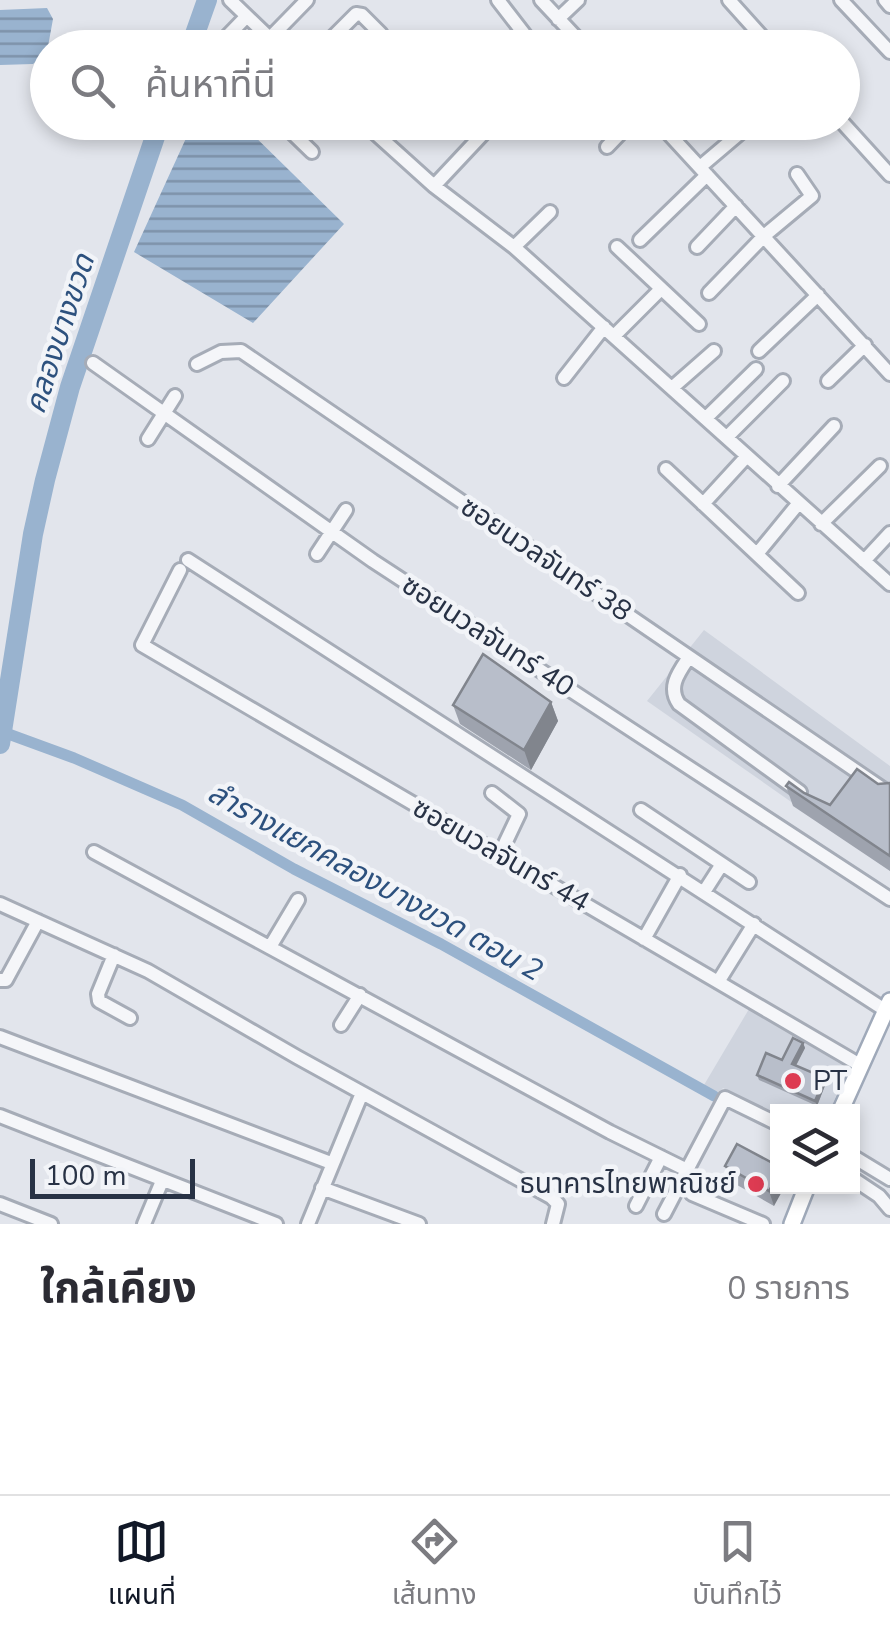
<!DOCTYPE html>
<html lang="th">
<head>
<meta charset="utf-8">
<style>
  :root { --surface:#fff; --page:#f2f2f3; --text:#2b2b33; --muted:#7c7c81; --line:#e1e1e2; --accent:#111827 }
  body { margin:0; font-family:"Nunito Sans","Noto Sans Thai",sans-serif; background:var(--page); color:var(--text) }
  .controls { position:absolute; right:30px; bottom:30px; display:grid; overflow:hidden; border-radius:0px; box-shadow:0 5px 15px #0003 }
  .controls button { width:90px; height:90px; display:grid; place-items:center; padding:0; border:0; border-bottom:2px solid var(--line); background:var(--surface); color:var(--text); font:50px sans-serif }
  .scale { position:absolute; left:30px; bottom:25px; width:165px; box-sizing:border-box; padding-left:10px; border:5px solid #283245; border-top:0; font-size:28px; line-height:35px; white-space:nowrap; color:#283245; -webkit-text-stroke:8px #f2f4f8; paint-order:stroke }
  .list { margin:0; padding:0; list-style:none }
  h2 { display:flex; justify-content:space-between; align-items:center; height:130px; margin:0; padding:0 40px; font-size:42px }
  h2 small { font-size:32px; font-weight:400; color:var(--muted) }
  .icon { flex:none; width:55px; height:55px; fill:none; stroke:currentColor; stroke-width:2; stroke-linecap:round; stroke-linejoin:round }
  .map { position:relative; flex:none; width:890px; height:1224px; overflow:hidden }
  .search { position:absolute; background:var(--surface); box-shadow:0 5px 15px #0003; left:30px; right:30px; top:30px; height:110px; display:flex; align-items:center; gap:25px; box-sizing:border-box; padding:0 35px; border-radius:55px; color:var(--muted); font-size:38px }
  .sheet { height:270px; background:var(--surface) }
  nav { display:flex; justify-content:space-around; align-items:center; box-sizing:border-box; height:140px; border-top:2px solid var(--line); background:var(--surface); font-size:28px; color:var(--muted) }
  nav a { display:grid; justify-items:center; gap:5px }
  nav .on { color:var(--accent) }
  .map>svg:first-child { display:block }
</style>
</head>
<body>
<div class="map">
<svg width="890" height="1224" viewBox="0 0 890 1224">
  <defs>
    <pattern id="water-rules" width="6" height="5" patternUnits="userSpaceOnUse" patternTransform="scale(2.5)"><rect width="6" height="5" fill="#99b3cf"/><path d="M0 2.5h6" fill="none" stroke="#7d92aa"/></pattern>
  </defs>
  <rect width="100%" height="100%" fill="#e2e5ec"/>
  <!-- built -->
  <path fill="#cfd4de" d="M704,630L890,766V871L647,701Z
    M749,1009L847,1068L830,1111L778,1112L777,1117L723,1088L718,1094L704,1085Z"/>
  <!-- water -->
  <path fill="url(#water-rules)" d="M47,8L53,19L47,52L33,64L0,65V10Z
    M193,123H241L344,224L253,323L134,252Z"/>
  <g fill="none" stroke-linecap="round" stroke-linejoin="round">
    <!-- canal -->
    <path stroke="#99b3cf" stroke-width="11" d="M3,732L74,758L182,805L294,869L441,944L714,1096"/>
    <!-- river -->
    <path stroke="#99b3cf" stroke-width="20" d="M190,48L207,0
      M0,744L33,534L45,480L70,387L160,122"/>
    <!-- minor casing -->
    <g stroke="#a6acb7" stroke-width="18">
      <path id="minor" d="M230,0L280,48
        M498,0L535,48
        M541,0L586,48
        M729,0L772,48
        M841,0L890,52
        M885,0L890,6
        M558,19L578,0
        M269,39L307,0
        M216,48L246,17
        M322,48L356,14L362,15L381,34
        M281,122L312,152
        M363,122L434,186L514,247L890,584
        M658,122L890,374
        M842,122L890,175
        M607,147L631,122
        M700,167L753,122
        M434,186L494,122
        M640,240L707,175
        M514,247L550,212
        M617,247L699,324
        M697,247L736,206
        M709,293L764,236L812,196L797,174
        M614,336L660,290
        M759,351L818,295
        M93,363L373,561L890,899
        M197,364L221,352L241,351L890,794
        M564,378L604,327
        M828,381L865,345
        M673,387L714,351
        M707,417L756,369
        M727,437L783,381
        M148,439L175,396
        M666,469L798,593
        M778,486L834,426
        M703,504L747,456
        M821,524L880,466
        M317,554L346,510
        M757,554L798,504
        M188,560L885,1010
        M864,561L890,533
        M180,570L142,645L860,1065
        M689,657C679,672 667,687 679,704L800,792
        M492,793L519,814L500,854
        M641,810L749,882
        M94,852L610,1132L687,1170L725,1098L778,1124
        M704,892L722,864
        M0,904L148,971L297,1057L551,1197L558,1204L553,1224
        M644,939L680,875
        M270,947L298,900
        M114,955L98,994L99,1001L130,1018
        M0,980H6L38,921
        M718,982L754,924
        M341,1025L360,995
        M0,1037L331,1163
        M0,1116L276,1224
        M852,1156L890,1179
        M852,1178L879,1196L890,1209
        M322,1188L419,1224
        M692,1194L763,1224
        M0,1204L51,1224
        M636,1206L661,1157
        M664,1214L687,1170
        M144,1224L162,1181
        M308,1224L362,1093"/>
    </g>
    <!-- major casing -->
    <g stroke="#9fa9b9" stroke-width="20">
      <path id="major" d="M840,1112L890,1001
        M792,1224L807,1186"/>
    </g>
    <!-- minor -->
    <use href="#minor" stroke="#f5f6f9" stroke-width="12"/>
    <!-- major -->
    <use href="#major" stroke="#fff" stroke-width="15"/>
  </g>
  <!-- wall -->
  <path fill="#9ea3ae" d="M551,702L558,721L531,770L460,724L453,705Z
    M890,783V871L793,806L786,786L830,805L878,784Z
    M803,1043L805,1048L796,1066L826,1083L817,1106L759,1080L757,1075L782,1060Z
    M725,1166H778L774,1206L730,1181Z"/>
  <!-- shaded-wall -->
  <path fill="#81858d" d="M551,702L558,721L531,770L524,750Z
    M803,1043L805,1048L794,1069L792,1064Z
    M825,1078L826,1083L817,1106L815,1101Z
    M778,1176V1186H785L774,1206L769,1191Z"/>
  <!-- building -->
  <path fill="#b8beca" stroke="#81858d" stroke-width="2.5" d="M483,654L551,702L524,750L453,705Z
    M857,769L878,784L890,783V856L786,786L789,782L804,793L830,805Z
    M793,1038L803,1043L792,1064L825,1078L815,1101L757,1075L766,1053L782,1060Z
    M737,1144L778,1166V1176L769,1191L725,1166Z"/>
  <!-- markers -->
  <g fill="#dd3b52" stroke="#f2f4f8" stroke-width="4">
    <circle cx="793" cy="1081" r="10"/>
    <circle cx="756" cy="1184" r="10"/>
  </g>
  <g text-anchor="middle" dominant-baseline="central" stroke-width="9" stroke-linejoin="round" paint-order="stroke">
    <!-- street labels -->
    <g font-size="28" fill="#283245" stroke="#f2f4f8">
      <text transform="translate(546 559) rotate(34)">ซอยนวลจันทร์ 38</text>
      <text transform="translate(488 636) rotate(33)">ซอยนวลจันทร์ 40</text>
      <text transform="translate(501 855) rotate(30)">ซอยนวลจันทร์ 44</text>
    </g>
    <!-- poi labels -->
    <g font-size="28" fill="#283245" stroke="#f2f4f8" text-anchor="start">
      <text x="813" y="1081">PT</text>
      <text x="736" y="1184" text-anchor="end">ธนาคารไทยพาณิชย์</text>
    </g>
    <!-- water labels -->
    <g font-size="30" font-style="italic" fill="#2d517e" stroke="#f2f4f8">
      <text transform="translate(60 334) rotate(-72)">คลองบางขวด</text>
      <text transform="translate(375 882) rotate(29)">ลำรางแยกคลองบางขวด ตอน 2</text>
    </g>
  </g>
</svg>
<div class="controls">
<button><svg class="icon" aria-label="layers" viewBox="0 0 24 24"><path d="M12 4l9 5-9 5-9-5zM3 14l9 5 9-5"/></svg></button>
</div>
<div class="scale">100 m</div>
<div class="search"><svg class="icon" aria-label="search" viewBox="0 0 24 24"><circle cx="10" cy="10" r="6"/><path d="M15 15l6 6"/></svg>ค้นหาที่นี่</div>
</div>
<section class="sheet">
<h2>ใกล้เคียง<small>0 รายการ</small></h2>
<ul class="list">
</ul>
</section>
<nav>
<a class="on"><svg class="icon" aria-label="map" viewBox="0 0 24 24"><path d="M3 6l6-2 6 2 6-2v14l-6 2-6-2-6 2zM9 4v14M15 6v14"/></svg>แผนที่</a>
<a><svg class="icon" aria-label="directions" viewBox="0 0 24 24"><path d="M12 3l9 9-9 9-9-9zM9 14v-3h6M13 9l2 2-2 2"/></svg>เส้นทาง</a>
<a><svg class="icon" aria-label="saved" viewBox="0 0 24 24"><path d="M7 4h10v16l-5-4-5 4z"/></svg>บันทึกไว้</a>
</nav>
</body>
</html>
